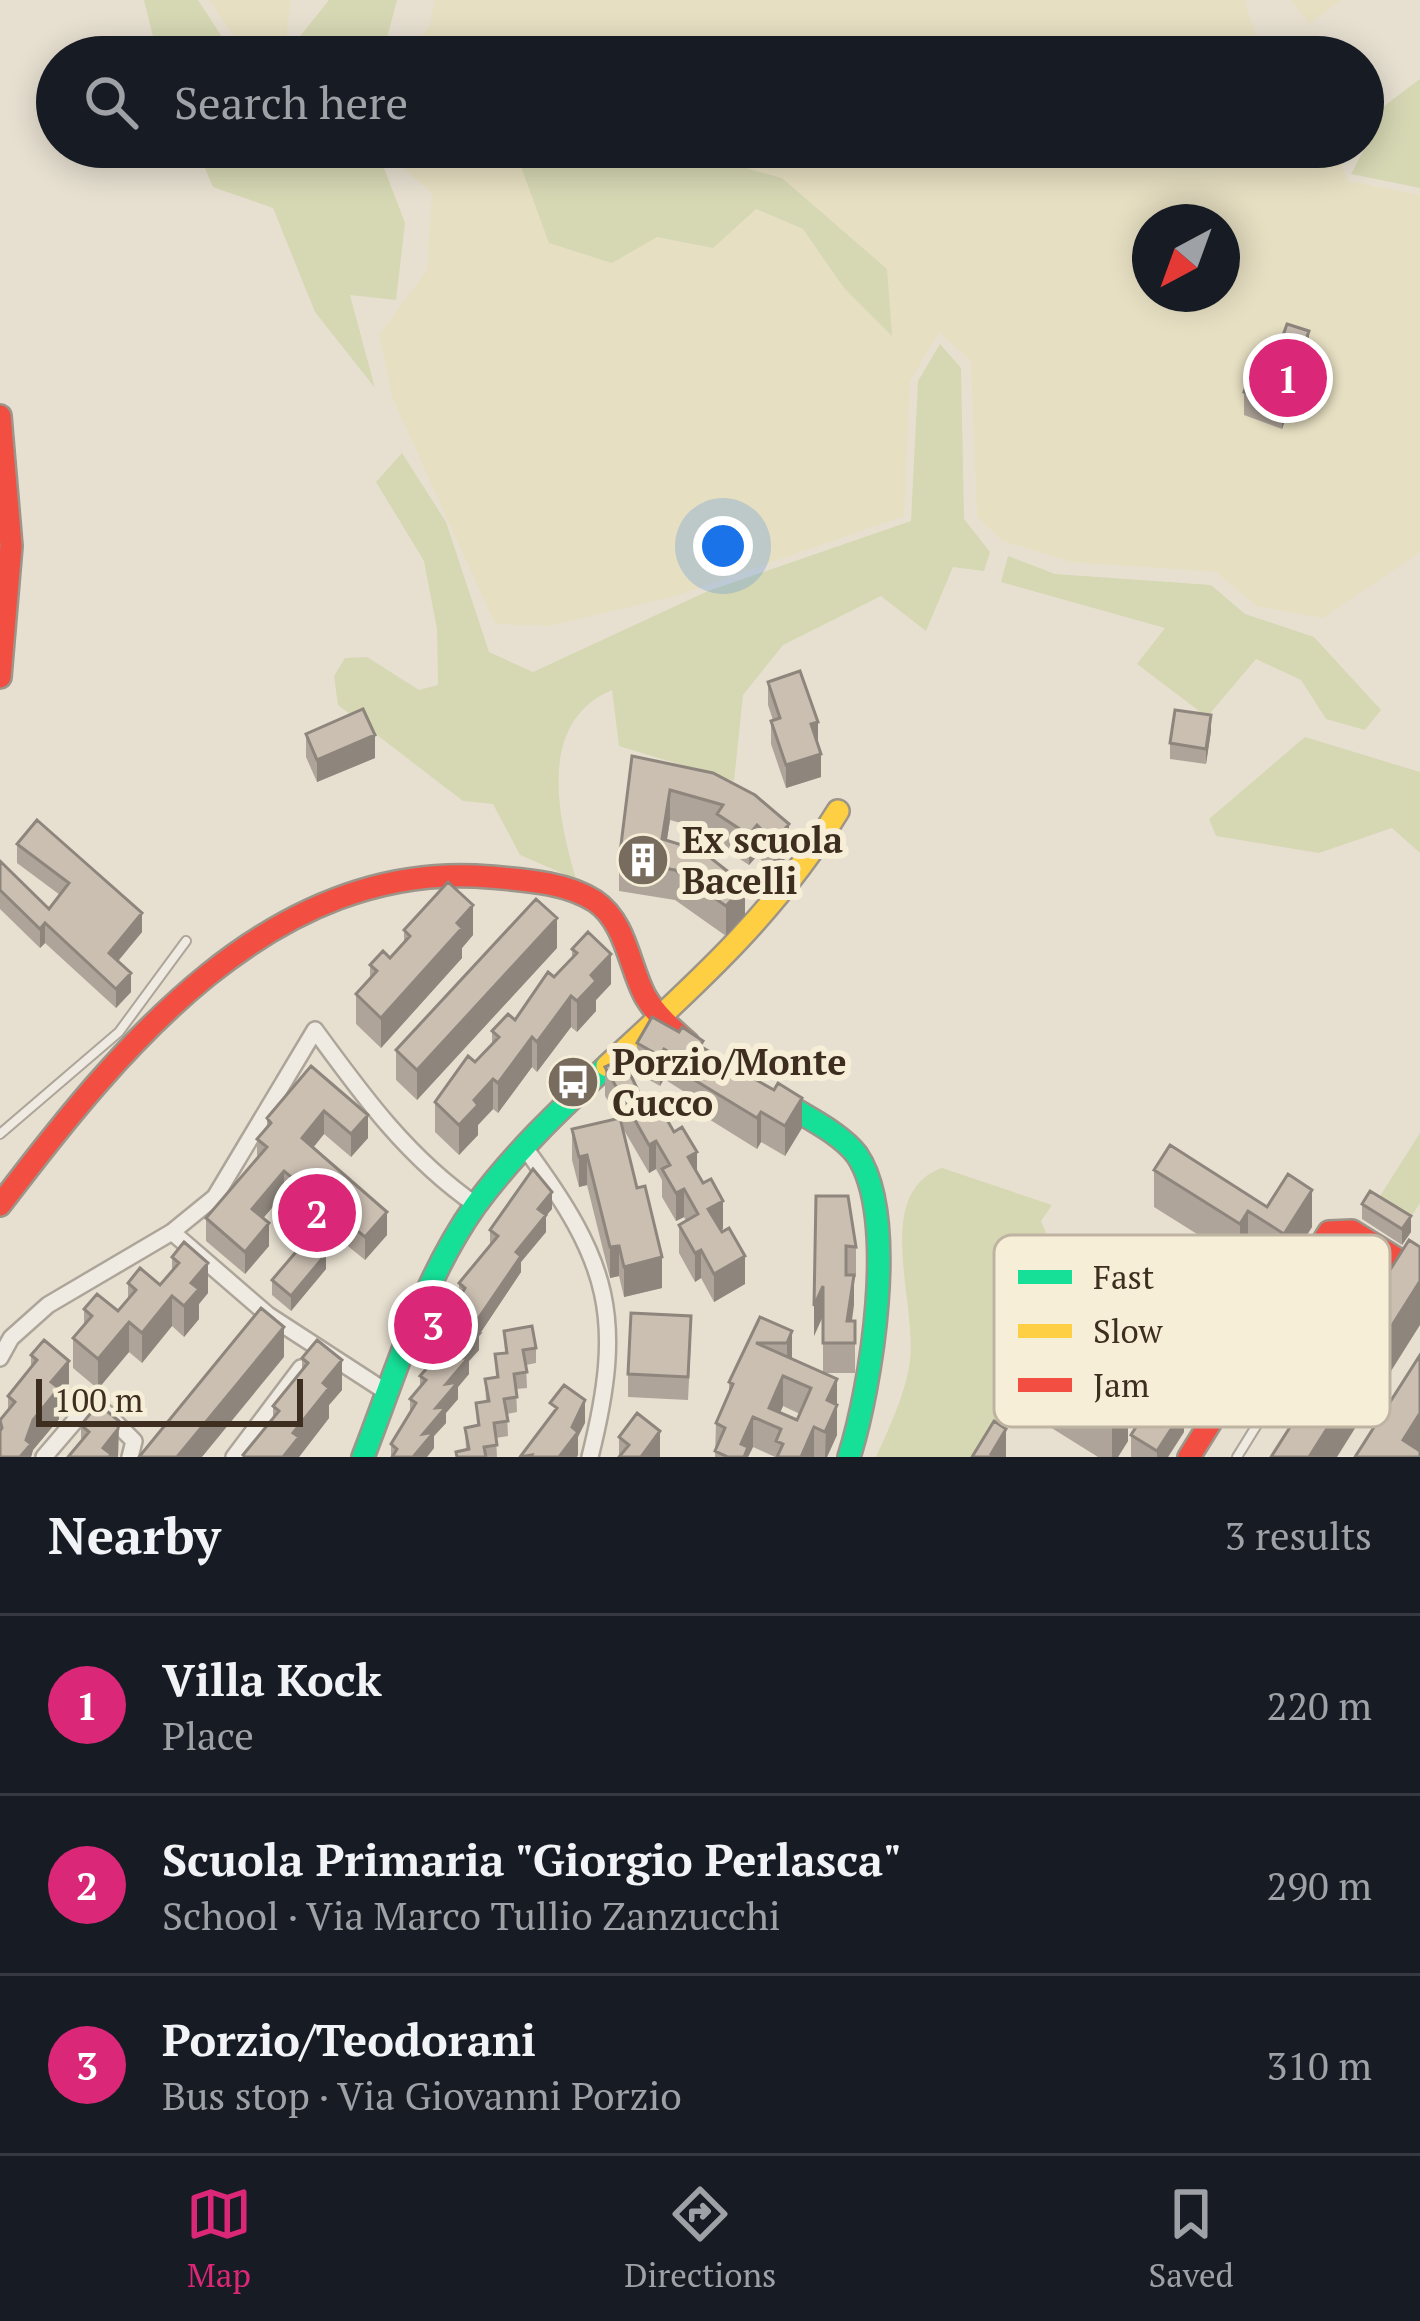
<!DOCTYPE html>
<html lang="en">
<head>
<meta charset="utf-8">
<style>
  :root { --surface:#171b24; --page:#242831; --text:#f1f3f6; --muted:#9ea1a6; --line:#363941; --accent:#db2777 }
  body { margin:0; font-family:"PT Serif",serif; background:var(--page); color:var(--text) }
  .compass { position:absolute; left:1132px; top:204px; width:108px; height:108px; border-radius:50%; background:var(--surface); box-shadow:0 6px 30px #0003; rotate:221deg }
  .scale { position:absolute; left:36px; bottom:30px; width:267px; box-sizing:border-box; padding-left:12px; border:6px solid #3d2e20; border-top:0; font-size:33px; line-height:42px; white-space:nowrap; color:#3d2e20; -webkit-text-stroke:9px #f7eed8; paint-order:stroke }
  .you { position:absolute; left:723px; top:546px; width:42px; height:42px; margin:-30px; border:9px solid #fff; border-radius:50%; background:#1a73e8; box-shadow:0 0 0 18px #1a73e833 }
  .badge { display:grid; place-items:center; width:78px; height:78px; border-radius:50%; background:var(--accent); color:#fff; font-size:39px; font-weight:700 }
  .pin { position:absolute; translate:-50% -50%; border:6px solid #fff; box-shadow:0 3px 12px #0006 }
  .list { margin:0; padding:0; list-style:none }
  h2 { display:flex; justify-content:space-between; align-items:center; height:156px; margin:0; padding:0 48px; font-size:51px }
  h2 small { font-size:39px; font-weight:400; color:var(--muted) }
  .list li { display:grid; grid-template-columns:78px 1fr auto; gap:36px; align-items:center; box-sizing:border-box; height:180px; padding:0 48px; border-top:3px solid var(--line) }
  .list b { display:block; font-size:45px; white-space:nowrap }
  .list p { margin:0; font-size:39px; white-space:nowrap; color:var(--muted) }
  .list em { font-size:39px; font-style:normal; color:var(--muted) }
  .icon { flex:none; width:66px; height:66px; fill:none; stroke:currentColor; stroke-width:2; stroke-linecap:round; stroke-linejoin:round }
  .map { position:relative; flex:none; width:1420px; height:1457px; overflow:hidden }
  .search { position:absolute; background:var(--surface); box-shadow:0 6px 30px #0003; left:36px; right:36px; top:36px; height:132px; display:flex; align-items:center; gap:30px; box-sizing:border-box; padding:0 42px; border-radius:66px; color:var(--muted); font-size:45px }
  .sheet { height:696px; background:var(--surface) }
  nav { display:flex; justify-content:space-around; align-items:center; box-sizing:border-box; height:168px; border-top:3px solid var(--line); background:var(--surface); font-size:33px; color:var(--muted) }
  nav a { display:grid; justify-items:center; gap:6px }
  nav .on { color:var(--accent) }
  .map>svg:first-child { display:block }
</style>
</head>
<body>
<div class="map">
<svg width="1420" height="1457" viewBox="0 0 1420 1457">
  <rect width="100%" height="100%" fill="#e7e0d1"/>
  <!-- farmland -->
  <path fill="#e6dfc2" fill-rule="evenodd" d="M210,0H291L286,40L241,48Z
    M435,0H1244L1264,57H405L430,25Z
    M1291,0H1342L1309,24Z
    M384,147H528L520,164L657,237L713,248L755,209L803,229L844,288L891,334L887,269L782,178L669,147H1334L1348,181L1420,195V552L1323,618L1256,606L1216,572L1072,562L1003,541L977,517L971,361L939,332L910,381L904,516L675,596L550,626L495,624L393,399L379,335L427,270L432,193L384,153ZM1150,222H1222V294H1150Z"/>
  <!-- green -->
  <path fill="#d6d7b3" d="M144,0H198L235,57H158Z
    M329,0H397L382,57H243L290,49Z
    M1420,79V188L1351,174L1371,136L1375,113Z
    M196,147H376L405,223L396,300L350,295L375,388L315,312L273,208L213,187Z
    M528,147H669L782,178L887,269L892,336L844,288L803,229L756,209L713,248L657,237L612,263L549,243L520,164Z
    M940,344L961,368L964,519L990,552L984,571L953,567L926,631L881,596L783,645L743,695L734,781L619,746L612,690C536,722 558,818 576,879L520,855L493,804L463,801L338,705L334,676L345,658L367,657L419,690L438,685L437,629L424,561L376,482L402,453L446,522L489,652L533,672L708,591L911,521L918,381Z
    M1008,556L1055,574L1211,585L1245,614L1314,637L1381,710L1365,730L1326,719L1301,680L1256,659L1207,717L1137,664L1165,628L1001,582Z
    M1305,737L1420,772V853L1392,828L1319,853L1216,836L1209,819Z
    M1420,1133V1203L1409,1220L1377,1201Z
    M942,1168L1052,1205L1041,1221L1053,1249H1100L978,1457H876C889,1429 906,1392 910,1361C917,1301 872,1193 942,1168Z"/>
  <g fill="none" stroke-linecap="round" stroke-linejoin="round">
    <!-- lane casing -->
    <g stroke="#ada599" stroke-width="12">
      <path id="lane" d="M0,1134L119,1032L186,941
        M1237,1457L1369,1244"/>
    </g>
    <!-- street casing -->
    <g stroke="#ada599" stroke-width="20">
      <path id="street" d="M525,1148C610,1263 625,1317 590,1457
        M172,1232L268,1315L388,1393
        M0,1358L11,1338L48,1305L172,1232L215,1197L315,1030C363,1096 408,1158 476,1205
        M44,1457L86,1408L106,1413L134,1441L130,1457
        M234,1457L301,1368"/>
    </g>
    <!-- fast casing -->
    <g stroke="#9c958a" stroke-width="26">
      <path id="fast" d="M781,1101C804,1116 841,1133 857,1155C899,1217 871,1388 849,1457
        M363,1457C396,1373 422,1281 475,1206C513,1154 560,1109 607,1066"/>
    </g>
    <!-- slow casing -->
    <g stroke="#9c958a" stroke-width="26">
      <path id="slow" d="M607,1066C694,986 776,913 838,811"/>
    </g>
    <!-- jam casing -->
    <g stroke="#9c958a" stroke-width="26">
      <path id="jam" d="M0,416L11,546L0,677
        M0,1205C119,1048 272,858 490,877C523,880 566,882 595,901C626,922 629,966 645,996C656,1015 672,1029 688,1043
        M1189,1457L1329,1232L1352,1231L1420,1273"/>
    </g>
    <!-- lane -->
    <use href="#lane" stroke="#efebe3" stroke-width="8"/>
    <!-- street -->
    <use href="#street" stroke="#efebe3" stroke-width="15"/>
    <!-- fast -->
    <use href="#fast" stroke="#16e098" stroke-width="21"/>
    <!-- slow -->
    <use href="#slow" stroke="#ffcf43" stroke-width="21"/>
    <!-- jam -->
    <use href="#jam" stroke="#f24e42" stroke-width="21"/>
  </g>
  <!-- wall -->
  <path fill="#afa499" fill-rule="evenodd" d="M1309,354L1282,429L1244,415V392L1266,384Z
    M768,682L818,744L821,777L786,788L771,744V721L773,720L768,705Z
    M1211,731L1206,764L1170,759V743Z
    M306,734L375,758L317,782L306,757Z
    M632,756L713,773L789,854L774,872L757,856L749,865L717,844V833L670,820L667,840L745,915L726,936L675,900L619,891V861Z
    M17,844L142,932L118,961L131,992L116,1008L45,943L40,948L0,909V861L49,909L60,895L17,863Z
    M404,930L473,935L462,948V958L381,1048L356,1024V994L370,979V965L390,958L404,943Z
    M557,948L417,1100L396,1080V1050Z
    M572,949L611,984L596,1000V1011L577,1032L571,1027L537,1072L532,1067L498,1113L493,1109L478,1125V1135L459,1155L435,1132V1102L492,1044V1031L515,1020L572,958Z
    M637,1043L703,1048L753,1078L802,1128L785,1156L761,1142L757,1149L683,1103V1091L664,1079L660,1086L637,1073Z
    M311,1066L368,1138L351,1157L324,1134L313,1148L387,1235L365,1260L284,1194L263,1218L269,1246L245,1274L206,1241V1218L257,1158V1139L267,1128V1118Z
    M605,1067L644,1103L697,1173L723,1229L720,1230L745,1284L714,1302L701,1278L695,1282L679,1253V1225L686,1221L684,1217L676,1221L662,1197V1180L656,1169L649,1173L621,1125L662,1288L624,1297L619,1276L610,1278L587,1185L579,1187L572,1160V1129L618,1118L605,1096Z
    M1154,1170L1267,1207L1312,1227L1284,1271L1248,1248L1240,1261L1154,1207Z
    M816,1196L856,1247V1277H854L851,1321H855V1373H824L837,1379V1435L827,1457H775L753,1447L748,1457H715L716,1423L729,1393V1382L760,1317L792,1331V1359L823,1373V1316L814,1336ZM783,1406L800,1414L797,1420L780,1413Z
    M1362,1204L1411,1232L1402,1245L1362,1219Z
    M552,1209L546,1215V1232L521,1262V1272L479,1335V1350L469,1361V1374L458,1387V1399L446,1413V1423L434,1436V1448L427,1457H391V1444L410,1413V1399L420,1386V1376L430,1364V1353L440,1342V1330L459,1297V1283L490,1246V1230Z
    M172,1257L208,1293L199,1304V1319L184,1337L172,1326L142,1363L129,1352L98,1389L73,1368V1338L84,1325V1309L118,1311L128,1299V1283L160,1285L172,1271Z
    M1090,1266L1190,1296V1340L1175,1364L1090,1310Z
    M326,1269L291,1311L272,1295V1280Z
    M504,1331L536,1348V1363L526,1365L527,1388L516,1389L517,1412L507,1414L508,1436L496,1438L497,1457H456L466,1450L465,1428L477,1426L476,1403L486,1402L485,1379L496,1377L495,1354L505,1353Z
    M691,1339L688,1400L628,1397V1374Z
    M1241,1339L1220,1373L1196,1358V1343Z
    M1042,1342L1128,1441L1118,1457H1098L1026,1412V1367Z
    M31,1355L69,1391L59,1403V1419L33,1450L31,1457H0V1420L8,1411V1396L31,1367Z
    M302,1358L342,1390L329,1405V1418L299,1457H243L273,1418V1406L302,1370Z
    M119,1421L118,1457H68L81,1442V1425Z
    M1184,1432L1168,1457H1131V1435Z
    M619,1437L660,1457H619Z"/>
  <!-- shaded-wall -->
  <path fill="#8e867d" d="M1309,331V354L1282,429V406Z
    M1211,715V731L1206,764V749Z
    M818,722V745L811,724Z
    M375,735V758L317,782V760Z
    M821,754V777L786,788V765Z
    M670,790V820L662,869V839Z
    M789,824V854L774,872V842Z
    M757,825V856L749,865V835Z
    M745,885V915L726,936V906Z
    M473,905V935L462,948V958L381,1048V1018L457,923Z
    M142,913V932L109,972V953Z
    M557,918V948L417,1100V1070Z
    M45,923V943L40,948V929Z
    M611,954V984L596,1000V1011L577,1032V1001L591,975Z
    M131,973V992L116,1008V989Z
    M571,996V1027L537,1072V1042Z
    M532,1037V1067L498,1113V1083Z
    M664,1049V1079L660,1086V1056Z
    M493,1079V1109L478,1125V1135L459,1155V1125L474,1100Z
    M802,1098V1128L785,1156V1126Z
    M324,1111V1134L302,1161V1138Z
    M761,1112V1142L757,1149V1118Z
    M368,1115V1138L351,1157V1134Z
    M656,1141V1169L649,1173V1145Z
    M697,1152V1180L688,1157Z
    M587,1155V1185L579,1187V1157Z
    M284,1171V1194L252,1231V1209Z
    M684,1189V1217L676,1221V1193Z
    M1312,1190V1227L1284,1271V1234Z
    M552,1192V1209L538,1225V1209Z
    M723,1201V1229L708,1237V1209Z
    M1248,1211V1248L1240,1261V1224Z
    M387,1212V1235L365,1260V1237Z
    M546,1215V1232L521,1262V1272L479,1335V1350L469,1361V1374L458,1387V1399L446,1413V1423L434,1436V1448L427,1457H413L467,1335L516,1252Z
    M1411,1216V1232L1402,1245V1229Z
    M269,1223V1246L245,1274V1252Z
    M619,1246V1276L610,1278V1247Z
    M701,1250V1278L695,1282V1253Z
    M326,1254V1269L291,1311V1296Z
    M745,1256V1284L714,1302V1274Z
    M662,1257V1288L624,1297V1267Z
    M208,1263V1293L199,1304V1319L184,1337V1306L191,1283Z
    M854,1275V1305L849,1343L847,1321Z
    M1420,1281V1325L1337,1457H1309Z
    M823,1286V1316L814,1336V1306Z
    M172,1296V1326L142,1363V1333Z
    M1190,1296V1340L1175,1364V1320Z
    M129,1322V1352L98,1389V1359Z
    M1241,1324V1339L1220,1373V1357Z
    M284,1327V1357L202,1457H177Z
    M792,1331V1361L787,1373V1343Z
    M342,1360V1390L329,1405V1418L299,1457H283L293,1433L323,1383Z
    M69,1361V1391L59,1403V1419L33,1450L31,1457H20L33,1420L51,1382Z
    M783,1376V1406L774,1426L769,1408Z
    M837,1379V1435L827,1457H825L827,1400Z
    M1128,1397V1441L1118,1457H1112V1422Z
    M585,1400V1423L578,1437V1455L577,1457H559Z
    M1184,1409V1432L1168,1457H1157V1451Z
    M1420,1413V1457L1403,1440Z
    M753,1417V1447L748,1457H741V1444Z
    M119,1421L118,1457H103V1448Z
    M814,1427V1457H801Z
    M1006,1429V1457H991V1454Z
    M660,1431V1457H641Z"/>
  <!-- building -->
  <path fill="#cbbfb2" stroke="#8e867d" stroke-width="3" fill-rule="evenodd" d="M1287,324L1309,331L1282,406L1244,392L1249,378L1266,384Z
    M800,671L818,722L811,724L821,754L786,765L771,721L780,718L768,682Z
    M363,709L375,735L317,760L306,734Z
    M1175,710L1211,715L1206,749L1170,743Z
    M632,756L713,773L755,795L789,824L774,842L757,825L749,835L717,814L723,805L670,790L662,839L702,851L745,885L726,906L675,870L619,861Z
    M37,820L142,913L109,953L131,973L116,989L45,923L40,929L0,890V861L49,909L69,883L17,844Z
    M448,882L473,905L457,923L462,928L381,1018L356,994L377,971L370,965L383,951L390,958L410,936L404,930Z
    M536,899L557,918L417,1070L396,1050Z
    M588,932L611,954L591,975L596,981L577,1001L571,996L537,1042L532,1037L498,1083L493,1079L474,1100L478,1105L459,1125L435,1102L468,1056L475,1062L499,1037L492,1031L508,1014L515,1020L548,972L554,977L577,953L572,949Z
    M652,1017L679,1032L682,1027L703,1041L700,1046L727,1062L730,1056L753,1069L749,1076L774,1090L778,1083L802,1098L785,1126L761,1112L757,1118L683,1073L689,1064L664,1049L660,1056L637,1043Z
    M623,1059L644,1103L654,1097L674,1132L682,1127L697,1152L688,1157L703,1183L711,1179L723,1201L708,1209L722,1232L729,1228L745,1256L714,1274L701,1250L695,1253L679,1225L698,1214L684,1189L676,1193L662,1169L670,1165L656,1141L649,1145L605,1067Z
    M311,1066L368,1115L351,1134L324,1111L302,1138L387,1212L365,1237L284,1171L252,1209L269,1223L245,1252L206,1218L267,1147L257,1139L271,1123L267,1118Z
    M620,1118L637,1188L645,1186L662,1257L624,1267L619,1246L610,1247L587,1155L579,1157L572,1129Z
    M1170,1145L1267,1207L1288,1174L1312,1190L1284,1234L1248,1211L1240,1224L1154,1170Z
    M533,1169L552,1192L538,1209L546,1215L516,1252L521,1256L467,1335L479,1334L457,1359L469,1357L446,1384L458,1382L436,1408L446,1407L423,1434L434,1432L413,1457H392L397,1449L391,1444L416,1403L410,1399L426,1380L420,1376L436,1358L430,1353L446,1334L440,1330L465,1288L459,1283L498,1236L490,1230Z
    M1370,1191L1411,1216L1402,1229L1362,1204Z
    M816,1196H848L856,1247L846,1246V1275H854L847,1321H855V1343H823V1286L814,1306Z
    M308,1238L326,1254L291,1296L272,1280Z
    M1409,1240L1420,1247V1281L1309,1457H1271Z
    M184,1242L208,1263L191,1283L199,1289L184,1306L172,1296L142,1333L129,1322L98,1359L73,1338L92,1316L84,1309L97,1294L118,1311L136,1290L128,1283L140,1268L160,1285L179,1263L172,1257Z
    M261,1308L284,1327L177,1457H139Z
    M631,1313L691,1316L688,1377L628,1374Z
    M760,1317L792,1331L787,1343H756L837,1379L827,1400L837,1405L825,1432L814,1427L801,1457H777L783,1444L776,1441L781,1429L753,1417L741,1444L748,1447L744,1457H728L715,1451L725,1428L716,1423L733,1384L729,1382ZM783,1376L811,1388L797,1420L769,1408Z
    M532,1326L536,1348L523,1350L527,1372L514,1374L517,1397L504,1399L508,1421L494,1423L497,1445L484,1447L486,1457H457L456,1452L469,1449L465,1428L479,1425L476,1403L489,1401L485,1379L498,1377L495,1354L507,1353L504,1331Z
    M44,1340L69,1361L51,1382L59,1388L33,1420L26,1440L31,1444L20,1457H0V1431L2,1428L0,1420L15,1402L8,1396L37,1360L31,1355Z
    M317,1340L342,1360L323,1383L329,1388L293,1433L299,1437L283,1457H245L243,1455L279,1411L273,1406L308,1363L302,1358Z
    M1420,1355V1413L1403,1440L1420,1451V1457H1355Z
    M564,1385L585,1400L572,1427L578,1432L559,1457H531L532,1455L520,1457L557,1408L550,1403Z
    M1158,1392L1184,1409L1157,1451L1131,1435Z
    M98,1404L119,1421L118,1429L103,1448L111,1454L109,1457H68L89,1432L81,1425Z
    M637,1413L660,1431L641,1457H619L629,1445L619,1437Z
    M994,1421L1006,1429L991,1454L995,1457H972Z"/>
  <!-- icons -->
  <defs>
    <g id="building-disc" transform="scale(2.7)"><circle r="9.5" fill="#786c5e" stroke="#f7eed8"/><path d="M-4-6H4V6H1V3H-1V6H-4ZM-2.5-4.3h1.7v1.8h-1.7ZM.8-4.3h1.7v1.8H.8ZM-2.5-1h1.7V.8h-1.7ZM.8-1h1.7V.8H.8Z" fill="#fff"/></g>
    <g id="bus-disc" transform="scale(2.7)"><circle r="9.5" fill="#786c5e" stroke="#f7eed8"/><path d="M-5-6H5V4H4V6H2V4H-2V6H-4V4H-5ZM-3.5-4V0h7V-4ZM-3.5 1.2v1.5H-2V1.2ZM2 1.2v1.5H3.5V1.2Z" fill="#fff"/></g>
  </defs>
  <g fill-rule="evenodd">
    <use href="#building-disc" x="643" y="860"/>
    <use href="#bus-disc" x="573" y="1082"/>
  </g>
  <g text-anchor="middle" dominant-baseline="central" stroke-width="12" stroke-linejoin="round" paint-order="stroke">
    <!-- poi labels -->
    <g font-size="36" font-weight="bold" fill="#3d2e20" stroke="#f7eed8" text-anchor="start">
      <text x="682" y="839">Ex scuola<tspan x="682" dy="41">Bacelli</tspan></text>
      <text x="612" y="1061">Porzio/Monte<tspan x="612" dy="41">Cucco</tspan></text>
    </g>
  </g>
  <!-- legend -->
  <rect x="994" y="1235" width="396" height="192" rx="18" fill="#f7eed8" stroke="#bfb4a1" stroke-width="3"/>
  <rect x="1018" y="1270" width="54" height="14" fill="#16e098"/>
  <rect x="1018" y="1324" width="54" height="14" fill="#ffcf43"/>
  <rect x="1018" y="1378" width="54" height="14" fill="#f24e42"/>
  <g font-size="33" fill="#3d2e20">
    <text x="1093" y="1289">Fast</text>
    <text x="1093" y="1343">Slow</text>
    <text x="1093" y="1397">Jam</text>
  </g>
</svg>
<svg class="compass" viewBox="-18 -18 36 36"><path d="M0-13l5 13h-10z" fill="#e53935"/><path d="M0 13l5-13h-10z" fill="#9ea1a6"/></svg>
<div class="scale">100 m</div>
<div class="you"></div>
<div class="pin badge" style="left:1288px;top:378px">1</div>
<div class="pin badge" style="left:317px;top:1213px">2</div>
<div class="pin badge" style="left:433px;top:1325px">3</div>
<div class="search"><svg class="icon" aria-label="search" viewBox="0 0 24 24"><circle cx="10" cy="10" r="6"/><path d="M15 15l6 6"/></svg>Search here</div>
</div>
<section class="sheet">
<h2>Nearby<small>3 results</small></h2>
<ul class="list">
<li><span class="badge">1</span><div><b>Villa Kock</b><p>Place</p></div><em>220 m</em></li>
<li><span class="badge">2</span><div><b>Scuola Primaria &quot;Giorgio Perlasca&quot;</b><p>School · Via Marco Tullio Zanzucchi</p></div><em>290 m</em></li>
<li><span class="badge">3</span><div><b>Porzio/Teodorani</b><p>Bus stop · Via Giovanni Porzio</p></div><em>310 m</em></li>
</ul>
</section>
<nav>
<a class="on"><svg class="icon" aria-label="map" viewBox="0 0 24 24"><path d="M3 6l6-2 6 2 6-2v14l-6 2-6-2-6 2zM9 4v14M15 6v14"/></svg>Map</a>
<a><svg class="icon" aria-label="directions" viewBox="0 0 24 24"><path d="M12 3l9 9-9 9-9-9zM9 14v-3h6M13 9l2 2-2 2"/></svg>Directions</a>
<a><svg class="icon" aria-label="saved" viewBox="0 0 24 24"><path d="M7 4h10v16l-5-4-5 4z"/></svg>Saved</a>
</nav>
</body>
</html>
